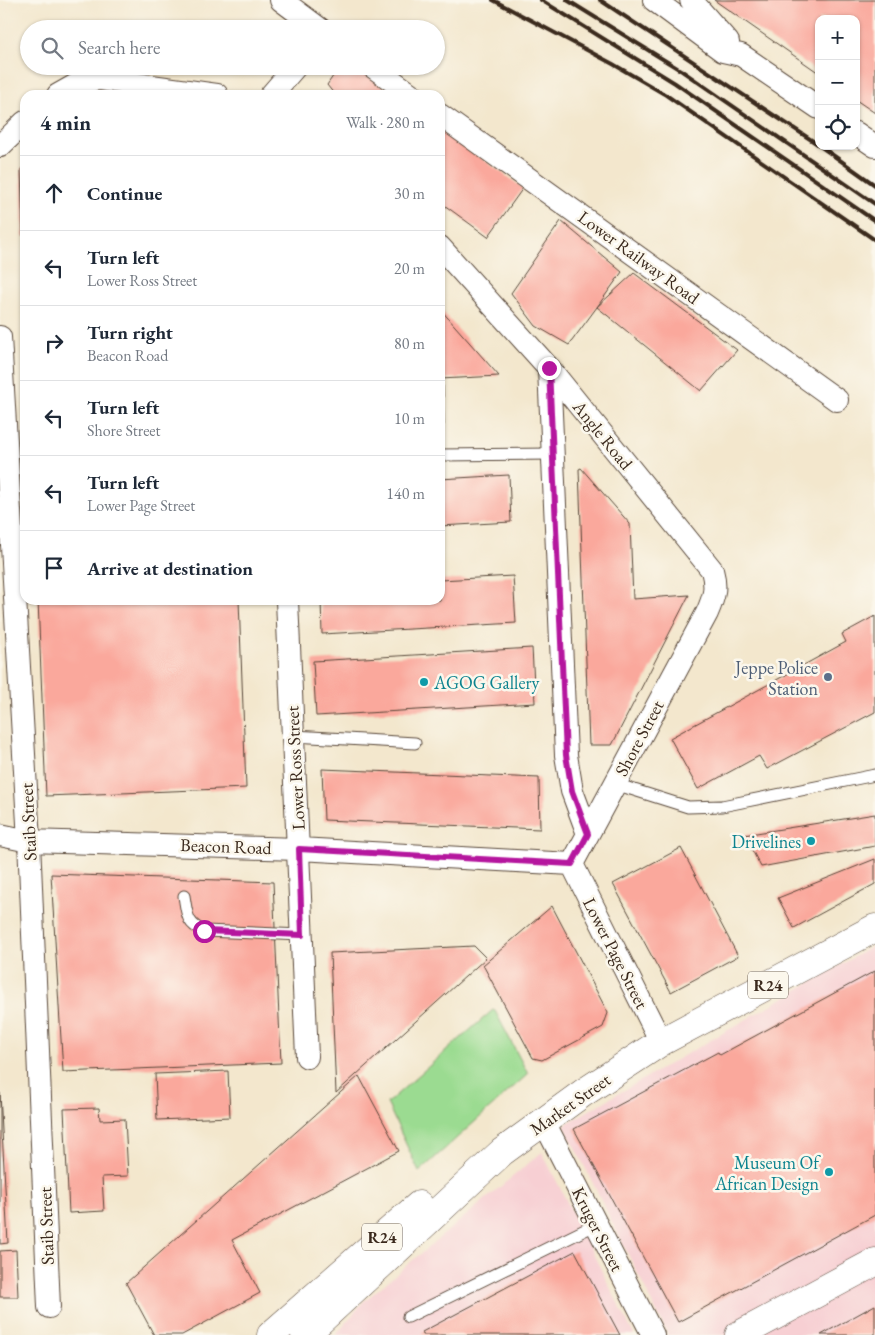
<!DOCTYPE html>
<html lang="en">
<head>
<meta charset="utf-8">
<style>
  :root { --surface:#fff; --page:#f6f6f7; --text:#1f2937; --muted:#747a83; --line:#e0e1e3 }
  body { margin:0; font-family:"EB Garamond",serif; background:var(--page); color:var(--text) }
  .controls { position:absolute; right:15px; top:15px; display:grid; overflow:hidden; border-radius:10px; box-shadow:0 1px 4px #0004 }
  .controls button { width:45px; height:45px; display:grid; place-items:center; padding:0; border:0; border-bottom:1px solid var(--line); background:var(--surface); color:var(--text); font:25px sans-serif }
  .stop { position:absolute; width:15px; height:15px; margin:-11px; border:4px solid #b5179e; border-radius:50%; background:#fff }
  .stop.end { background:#b5179e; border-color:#fff; box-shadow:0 1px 5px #0008 }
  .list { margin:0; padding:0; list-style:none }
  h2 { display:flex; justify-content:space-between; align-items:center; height:65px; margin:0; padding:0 20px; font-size:21px }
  h2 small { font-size:16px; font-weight:400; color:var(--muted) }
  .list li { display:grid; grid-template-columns:32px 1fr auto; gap:15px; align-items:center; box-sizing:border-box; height:75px; padding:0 20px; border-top:1px solid var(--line) }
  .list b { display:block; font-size:19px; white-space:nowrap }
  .list p { margin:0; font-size:16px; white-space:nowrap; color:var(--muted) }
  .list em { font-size:16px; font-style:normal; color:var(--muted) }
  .icon { flex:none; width:28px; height:28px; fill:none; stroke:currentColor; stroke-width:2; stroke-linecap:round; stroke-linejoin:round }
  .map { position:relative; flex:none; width:875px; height:1335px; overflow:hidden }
  .search { position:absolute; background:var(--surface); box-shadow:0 1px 4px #0004; left:20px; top:20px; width:425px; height:55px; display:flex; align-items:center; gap:12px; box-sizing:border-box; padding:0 18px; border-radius:28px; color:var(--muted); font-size:19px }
  .panel { position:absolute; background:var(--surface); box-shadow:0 1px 4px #0004; left:20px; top:90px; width:425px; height:515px; border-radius:15px }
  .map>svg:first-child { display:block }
</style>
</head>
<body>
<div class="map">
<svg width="875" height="1335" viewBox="0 0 875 1335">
  <rect width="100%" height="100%" fill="#fbf7ec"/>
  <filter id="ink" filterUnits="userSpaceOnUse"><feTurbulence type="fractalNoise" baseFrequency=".02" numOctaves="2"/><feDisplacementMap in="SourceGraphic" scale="10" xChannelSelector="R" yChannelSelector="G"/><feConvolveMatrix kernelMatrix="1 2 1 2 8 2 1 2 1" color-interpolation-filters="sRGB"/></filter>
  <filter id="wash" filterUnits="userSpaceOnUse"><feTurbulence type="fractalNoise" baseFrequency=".0096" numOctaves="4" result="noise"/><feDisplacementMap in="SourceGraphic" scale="20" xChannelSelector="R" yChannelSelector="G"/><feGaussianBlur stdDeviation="1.12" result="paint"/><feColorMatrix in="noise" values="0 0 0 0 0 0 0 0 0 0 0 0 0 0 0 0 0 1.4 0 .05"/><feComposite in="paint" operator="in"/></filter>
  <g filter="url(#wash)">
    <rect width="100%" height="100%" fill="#f3e7cd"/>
    <!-- built -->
    <path fill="#f7cfd3" d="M873,946L875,950V1335H668L564,1125Z
      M542,1152L634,1335H336L363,1302Z"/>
    <!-- green -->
    <path fill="#9bdb91" stroke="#6b8258" d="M494,1009L528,1074L419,1172L387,1103Z"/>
    <g id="blocks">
      <!-- building -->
      <path fill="#faa89c" d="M714,0H875V113L856,100V19H819V73Z
        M340,66H355L395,95H335L327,85Z
        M440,128L523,188L488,237L440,202Z
        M25,166V236H23L21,169Z
        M561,221L622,272L597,307L634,273L737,350L701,391L597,307L569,345L536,326L511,293Z
        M440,309L499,376L440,379Z
        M440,386H443L444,425H440Z
        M581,468L630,524L633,599L689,595L612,745H589L579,469Z
        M509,475L511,522L440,526V479Z
        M513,576L516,623L322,634L321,600H440V580Z
        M38,600H239L246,788L46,796Z
        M875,616V712L767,769L759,756L698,789L670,738L846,642L842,634Z
        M532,648L535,703L316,716L313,661Z
        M322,769L539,778L540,829L324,820Z
        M875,814V846L761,867L744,835Z
        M681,848L738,956L671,992L613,884Z
        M875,859V884L794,928L778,898Z
        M51,874L273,882L281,1063L63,1072Z
        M552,906L608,1013L603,1027L542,1060L533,1058L483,965Z
        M474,946L486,958L336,1093L330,953Z
        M875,971V1215L678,1322L574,1129L718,1052L720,1055Z
        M228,1071L230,1117L157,1120L155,1074Z
        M359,1076L399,1151L232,1240L260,1293L182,1335H154L126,1283Z
        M0,1093L8,1243L0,1244Z
        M99,1108L100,1120L125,1119L128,1176L102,1177L104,1211L69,1213L64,1109Z
        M16,1250L18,1297H0V1251Z
        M575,1251L620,1335H423L422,1332Z
        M875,1305V1335H821Z"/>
    </g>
  </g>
  <g filter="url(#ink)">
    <use href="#blocks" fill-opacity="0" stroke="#574638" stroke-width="1"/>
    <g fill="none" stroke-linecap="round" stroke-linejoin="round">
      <!-- lane casing -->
      <g stroke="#574638" stroke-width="13">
        <path id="lane" d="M440,455L553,454
          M294,736L415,743
          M615,784L688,807L722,806L875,775
          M184,896C187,913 186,924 204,931L302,935
          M408,1317L595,1225"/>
      </g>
      <!-- street casing -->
      <g stroke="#574638" stroke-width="24">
        <path id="street" d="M281,0L320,29
          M654,0L723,51L741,55L819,108
          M691,0L728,42
          M372,66L412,95
          M58,95L81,82L100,79L217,95
          M271,95L296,66
          M440,115L837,400
          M856,133L875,146
          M0,146L25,122
          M440,247L549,368L712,570C717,588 714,597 707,613L572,864
          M0,337L29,841L49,1307
          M549,368L566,755L572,791L588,834
          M287,600L307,1057
          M0,835L29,841L299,849L572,864
          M572,864L661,1042
          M544,1122L653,1335"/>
      </g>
      <!-- secondary casing -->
      <g stroke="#574638" stroke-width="29">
        <path id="secondary" d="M739,1335L875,1262"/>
      </g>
      <!-- primary casing -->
      <g stroke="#574638" stroke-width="29">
        <path id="primary" d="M271,1335L419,1205
          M305,1335L502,1152L583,1093L661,1042L875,928"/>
      </g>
      <!-- lane -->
      <use href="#lane" stroke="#fff" stroke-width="11"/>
      <!-- street -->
      <use href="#street" stroke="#fff" stroke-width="22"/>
      <!-- secondary -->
      <use href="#secondary" stroke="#fff" stroke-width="28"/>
      <!-- primary -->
      <use href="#primary" stroke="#fff" stroke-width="28"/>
      <!-- rail -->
      <path stroke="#3b2a1e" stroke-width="4" d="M493,0L613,64L666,95L875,240
        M541,0L675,83L875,221
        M567,0L682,71L875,204
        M600,0L819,145
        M820,146L875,185"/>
    </g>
  </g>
  <g fill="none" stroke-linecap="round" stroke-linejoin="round" filter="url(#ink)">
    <!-- route -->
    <path stroke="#b5179e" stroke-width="6" d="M204,931L302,935L299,849L572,864L588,834L572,791L566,755L549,368"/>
  </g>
  <!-- markers -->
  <circle fill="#5c6f8a" stroke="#fbf7ec" stroke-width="2" cx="828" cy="677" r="5"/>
  <g fill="#0f9aa8" stroke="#fbf7ec" stroke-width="2">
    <circle cx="424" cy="682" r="5"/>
    <circle cx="811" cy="841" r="5"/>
    <circle cx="829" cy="1172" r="5"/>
  </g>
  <g text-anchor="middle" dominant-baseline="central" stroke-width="5" stroke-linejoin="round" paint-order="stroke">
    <!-- shield labels -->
    <g fill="#fbf7ec" stroke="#75685c" stroke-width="1">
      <rect x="748" y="971.5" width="40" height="27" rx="4"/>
      <rect x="362" y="1223.5" width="40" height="27" rx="4"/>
    </g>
    <g font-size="16" font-weight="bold" fill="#3b2a1e">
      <text x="768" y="985">R24</text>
      <text x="382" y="1237">R24</text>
    </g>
    <!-- street labels -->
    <g font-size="18" fill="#3b2a1e" stroke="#fbf7ec">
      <text transform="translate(639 257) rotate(36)">Lower Railway Road</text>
      <text transform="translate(603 435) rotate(51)">Angle Road</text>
      <text transform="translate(639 738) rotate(-62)">Shore Street</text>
      <text transform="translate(295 768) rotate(-93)">Lower Ross Street</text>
      <text transform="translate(28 822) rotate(-93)">Staib Street</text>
      <text transform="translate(226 846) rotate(2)">Beacon Road</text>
      <text transform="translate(616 953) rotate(63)">Lower Page Street</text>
      <text transform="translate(570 1104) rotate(-35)">Market Street</text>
      <text transform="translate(46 1226) rotate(-92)">Staib Street</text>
      <text transform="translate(598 1229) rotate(63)">Kruger Street</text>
    </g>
    <!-- service labels -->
    <g font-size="18" fill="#4e5e75" stroke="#fbf7ec" text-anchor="end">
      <text x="818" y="667">Jeppe Police<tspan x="818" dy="21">Station</tspan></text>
    </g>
    <!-- culture labels -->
    <g font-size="18" fill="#0d838f" stroke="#fbf7ec" text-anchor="end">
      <text x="434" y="682" text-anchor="start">AGOG Gallery</text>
      <text x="801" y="841">Drivelines</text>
      <text x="819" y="1162">Museum Of<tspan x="819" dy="21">African Design</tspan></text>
    </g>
  </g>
</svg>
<div class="controls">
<button>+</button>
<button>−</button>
<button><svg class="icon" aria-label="locate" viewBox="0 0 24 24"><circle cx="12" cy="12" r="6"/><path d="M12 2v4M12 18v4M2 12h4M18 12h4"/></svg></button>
</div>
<div class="stop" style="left:204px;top:931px"></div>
<div class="stop end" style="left:549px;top:368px"></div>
<div class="search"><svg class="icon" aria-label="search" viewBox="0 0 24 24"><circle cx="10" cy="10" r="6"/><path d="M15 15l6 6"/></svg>Search here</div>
<section class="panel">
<h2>4 min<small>Walk · 280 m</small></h2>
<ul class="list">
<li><svg class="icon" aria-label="ahead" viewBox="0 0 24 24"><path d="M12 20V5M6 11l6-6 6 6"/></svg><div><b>Continue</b></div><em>30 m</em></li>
<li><svg class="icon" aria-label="left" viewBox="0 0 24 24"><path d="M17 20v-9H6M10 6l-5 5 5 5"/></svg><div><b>Turn left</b><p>Lower Ross Street</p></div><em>20 m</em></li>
<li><svg class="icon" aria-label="right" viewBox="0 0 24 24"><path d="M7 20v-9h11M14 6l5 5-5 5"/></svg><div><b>Turn right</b><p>Beacon Road</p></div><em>80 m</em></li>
<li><svg class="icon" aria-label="left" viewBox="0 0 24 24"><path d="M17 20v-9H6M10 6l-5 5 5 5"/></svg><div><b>Turn left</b><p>Shore Street</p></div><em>10 m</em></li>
<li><svg class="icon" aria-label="left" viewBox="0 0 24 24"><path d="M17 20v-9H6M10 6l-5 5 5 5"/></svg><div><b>Turn left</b><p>Lower Page Street</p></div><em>140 m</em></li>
<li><svg class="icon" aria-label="arrive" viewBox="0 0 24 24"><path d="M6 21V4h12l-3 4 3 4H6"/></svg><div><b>Arrive at destination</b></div></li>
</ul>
</section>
</div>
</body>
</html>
